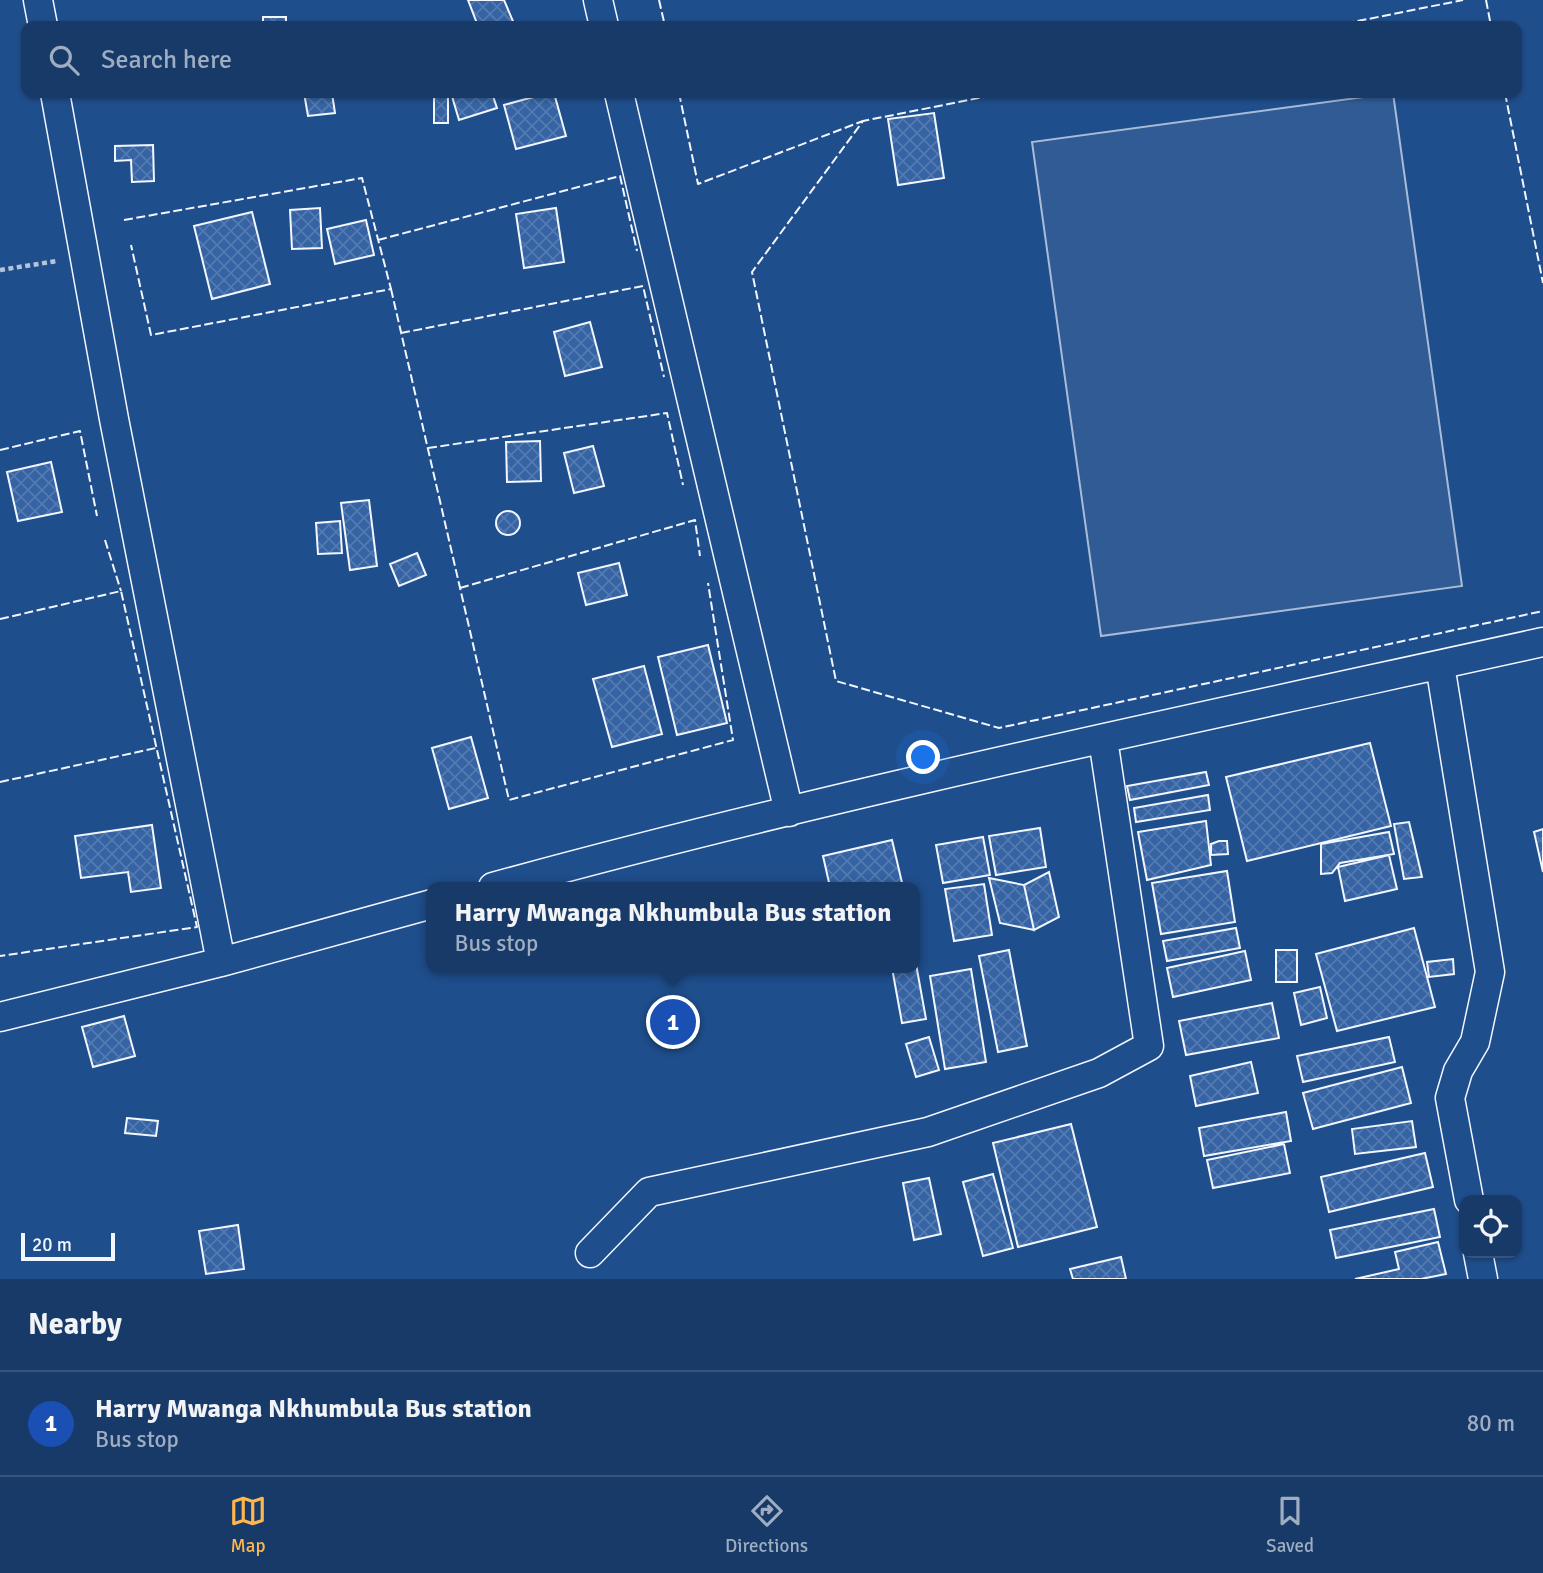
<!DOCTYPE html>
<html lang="en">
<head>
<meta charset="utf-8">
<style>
  :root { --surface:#173a69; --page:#20416f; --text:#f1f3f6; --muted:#9eadc0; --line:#36547d; --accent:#ffb74d }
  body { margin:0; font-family:Signika,sans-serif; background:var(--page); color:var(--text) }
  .controls { position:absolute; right:21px; bottom:21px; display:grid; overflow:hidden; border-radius:14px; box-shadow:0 2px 5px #0004 }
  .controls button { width:63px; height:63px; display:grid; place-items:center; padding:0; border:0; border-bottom:2px solid var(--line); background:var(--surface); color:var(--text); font:35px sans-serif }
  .scale { position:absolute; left:21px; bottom:18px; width:94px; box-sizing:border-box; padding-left:7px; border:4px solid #f2f6ff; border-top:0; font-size:19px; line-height:24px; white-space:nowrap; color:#f2f6ff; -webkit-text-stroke:5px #1f4e8c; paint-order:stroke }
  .you { position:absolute; left:924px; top:758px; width:24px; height:24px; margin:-18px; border:5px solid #fff; border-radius:50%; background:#1a73e8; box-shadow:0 0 0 10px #1a73e833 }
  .badge { display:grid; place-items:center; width:46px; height:46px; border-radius:50%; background:var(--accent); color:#fff; font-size:23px; font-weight:700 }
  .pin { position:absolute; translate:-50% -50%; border:4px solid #fff; box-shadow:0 2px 7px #0006 }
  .popup { position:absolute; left:426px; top:882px; width:494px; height:91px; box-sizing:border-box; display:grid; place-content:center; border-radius:14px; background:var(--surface); filter:drop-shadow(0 2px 5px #0005); font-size:23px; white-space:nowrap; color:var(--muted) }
  .popup b { font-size:26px; color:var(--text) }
  .popup::after { content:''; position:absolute; left:50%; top:100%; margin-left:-14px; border:14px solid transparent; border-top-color:var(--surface) }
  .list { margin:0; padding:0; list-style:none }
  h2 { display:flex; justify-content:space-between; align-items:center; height:91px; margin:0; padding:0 28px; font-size:30px }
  h2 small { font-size:23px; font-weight:400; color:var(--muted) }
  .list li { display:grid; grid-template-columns:46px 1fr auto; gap:21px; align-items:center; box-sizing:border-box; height:105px; padding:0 28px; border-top:2px solid var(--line) }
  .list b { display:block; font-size:26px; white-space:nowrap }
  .list p { margin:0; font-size:23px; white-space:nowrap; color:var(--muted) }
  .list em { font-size:23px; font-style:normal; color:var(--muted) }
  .icon { flex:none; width:38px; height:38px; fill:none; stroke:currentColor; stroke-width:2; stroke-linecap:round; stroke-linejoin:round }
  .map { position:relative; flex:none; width:1543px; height:1279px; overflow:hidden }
  .search { position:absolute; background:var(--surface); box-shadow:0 2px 5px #0004; left:21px; right:21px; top:21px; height:77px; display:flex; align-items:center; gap:18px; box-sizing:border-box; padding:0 24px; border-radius:14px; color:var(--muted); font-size:26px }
  .sheet { height:196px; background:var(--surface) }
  nav { display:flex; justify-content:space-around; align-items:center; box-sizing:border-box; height:98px; border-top:2px solid var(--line); background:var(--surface); font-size:19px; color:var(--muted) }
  nav a { display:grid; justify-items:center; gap:4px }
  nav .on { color:var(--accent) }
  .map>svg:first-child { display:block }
</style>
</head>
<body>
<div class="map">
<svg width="1543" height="1279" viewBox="0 0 1543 1279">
  <defs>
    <pattern id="building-cross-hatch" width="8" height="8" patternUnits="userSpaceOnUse" patternTransform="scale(1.75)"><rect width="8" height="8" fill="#3563a3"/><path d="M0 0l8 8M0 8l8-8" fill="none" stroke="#537ab1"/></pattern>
  </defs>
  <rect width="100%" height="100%" fill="#1f4e8c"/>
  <!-- built -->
  <path fill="#305b95" stroke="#a8bbd7" stroke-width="2" d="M1393,93L1462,586L1101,636L1032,142Z"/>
  <!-- building -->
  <path fill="url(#building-cross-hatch)" stroke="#f2f6ff" stroke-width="2" d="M468,0H504L515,26H478Z
    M263,17H286V26H263Z
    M304,93H332L335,113L308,116Z
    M451,93H492L497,108L459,120Z
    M548,93H554L566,136L516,149L504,105Z
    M434,97H448V123H434Z
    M934,113L944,178L898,185L888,119Z
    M153,145L154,181L132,182L131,160L115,161V146Z
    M320,208L322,248L292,249L290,210Z
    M556,208L564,262L524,268L516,214Z
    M252,212L270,284L212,299L194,226Z
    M366,220L374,255L335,264L327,229Z
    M590,322L602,367L565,376L554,332Z
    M540,441L541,481L507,482L506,442Z
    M593,446L604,486L574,493L564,453Z
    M51,462L62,512L18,521L7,472Z
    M369,500L377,566L350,570L341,503Z
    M496 523a12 12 0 1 1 24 0a12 12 0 1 1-24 0Z
    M340,521L342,553L318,554L316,523Z
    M417,553L426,575L399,586L390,564Z
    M619,563L627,595L586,605L578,573Z
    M708,645L727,723L677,735L658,657Z
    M644,666L662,734L612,747L593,679Z
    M471,737L488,798L449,809L432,748Z
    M1370,743L1391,826L1247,861L1226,777Z
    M1206,772L1209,785L1130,800L1127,786Z
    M1208,795L1210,810L1136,822L1134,808Z
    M1206,821L1211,865L1147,880L1138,832Z
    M1409,822L1422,877L1404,879L1394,824Z
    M152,825L161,888L131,892L128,872L81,878L75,836Z
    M1040,828L1046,867L996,875L989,836Z
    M1543,829V872L1534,832Z
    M1389,832L1394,854L1340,863L1332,873L1321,874V844Z
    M983,837L990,875L943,883L936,845Z
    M892,840L903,887H830L823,856Z
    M1219,841H1227L1228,854L1211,855V844Z
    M1389,855L1397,889L1345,901L1338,867Z
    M1227,871L1235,922L1161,934L1152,883Z
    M1049,872L1059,917L1034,930L1024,885Z
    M989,878L1024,885L1034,930L1000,923Z
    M984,884L992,935L954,941L945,889Z
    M1236,928L1240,948L1167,961L1163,941Z
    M1414,928L1435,1007L1337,1031L1316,954Z
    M1009,950L1027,1046L998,1052L979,956Z
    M1276,950H1297V982H1276Z
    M1245,951L1251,980L1173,997L1167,968Z
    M1453,959L1454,974L1429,977L1427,962Z
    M916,964L926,1019L902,1023L892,968H914Z
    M971,969L986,1062L945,1069L930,976Z
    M1320,987L1327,1018L1301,1025L1294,993Z
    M1272,1003L1279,1038L1186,1055L1179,1021Z
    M124,1016L135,1056L93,1067L82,1027Z
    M929,1037L939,1070L916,1077L906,1044Z
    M1389,1037L1395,1062L1303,1082L1297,1056Z
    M1251,1062L1258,1093L1196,1106L1190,1076Z
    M1402,1067L1411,1103L1313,1129L1303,1093Z
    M1286,1112L1291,1141L1204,1156L1199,1128Z
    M127,1118L158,1121L156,1136L125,1133Z
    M1412,1121L1416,1147L1355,1154L1352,1129Z
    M1071,1124L1097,1227L1018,1247L993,1143Z
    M1284,1144L1290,1173L1213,1188L1207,1160Z
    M1425,1153L1433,1187L1329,1212L1321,1177Z
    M993,1174L1013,1248L983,1256L963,1182Z
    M929,1178L941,1234L914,1240L903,1183Z
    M1434,1209L1440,1237L1336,1258L1330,1230Z
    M238,1225L244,1269L206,1274L199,1231Z
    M1438,1242L1446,1274L1421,1279H1355L1399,1269L1395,1252Z
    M1121,1257L1126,1279H1073L1070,1269Z"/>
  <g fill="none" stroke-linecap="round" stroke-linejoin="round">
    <!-- street casing -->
    <g stroke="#f2f6ff" stroke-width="31">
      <path id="street" d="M38,0L43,26
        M598,0L604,26
        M55,93L114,419L221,962
        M619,93L789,812
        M1440,665L1490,972L1475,1042L1458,1071L1450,1098L1469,1200
        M493,887C839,792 1192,719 1543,642
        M0,1017L221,962L432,904
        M590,1253L649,1192L928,1132L1099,1073L1149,1046L1103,739
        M1478,1253L1483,1279"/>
    </g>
    <!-- path -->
    <path stroke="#b3c4dc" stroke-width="4.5" stroke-dasharray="5 3.5" stroke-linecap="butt" d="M0,270L57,261"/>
    <!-- street -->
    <use href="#street" stroke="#1f4e8c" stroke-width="28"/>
    <!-- fence -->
    <path stroke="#f2f6ff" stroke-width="2" stroke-dasharray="9 3.5" stroke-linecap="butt" d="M659,0L665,26
      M1486,0L1491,26
      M1333,26L1463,0
      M679,93L698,184L863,121
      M1004,93L863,121L752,272L836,681L999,728L1543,611
      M1505,93L1543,283
      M124,220L362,178L391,289L151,335L131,245
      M378,240L620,176L637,251
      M391,289L509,800L733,740L708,583
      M401,333L643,286L664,377
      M428,448L667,413L683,485
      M0,450L80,431L97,516
      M105,540L121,591
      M460,588L695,520L700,556
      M0,619L121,591L197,927L0,956
      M0,782L156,748"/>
  </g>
</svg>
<div class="controls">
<button><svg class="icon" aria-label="locate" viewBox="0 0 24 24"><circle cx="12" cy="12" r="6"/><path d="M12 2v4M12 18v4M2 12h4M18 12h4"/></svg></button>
</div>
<div class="scale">20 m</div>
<div class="you"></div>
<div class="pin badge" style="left:673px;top:1022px;background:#1a4fb4">1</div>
<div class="popup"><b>Harry Mwanga Nkhumbula Bus station</b>Bus stop</div>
<div class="search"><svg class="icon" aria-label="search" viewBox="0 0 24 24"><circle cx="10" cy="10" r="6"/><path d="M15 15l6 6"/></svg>Search here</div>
</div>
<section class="sheet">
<h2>Nearby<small></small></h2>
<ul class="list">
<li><span class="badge" style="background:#1a4fb4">1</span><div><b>Harry Mwanga Nkhumbula Bus station</b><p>Bus stop</p></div><em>80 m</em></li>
</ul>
</section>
<nav>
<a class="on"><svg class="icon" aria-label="map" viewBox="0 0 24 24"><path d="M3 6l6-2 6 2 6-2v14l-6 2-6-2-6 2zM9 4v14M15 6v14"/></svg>Map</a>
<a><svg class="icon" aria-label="directions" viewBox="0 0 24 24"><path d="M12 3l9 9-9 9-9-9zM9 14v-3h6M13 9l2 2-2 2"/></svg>Directions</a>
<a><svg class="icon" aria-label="saved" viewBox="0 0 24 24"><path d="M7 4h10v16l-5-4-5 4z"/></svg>Saved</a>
</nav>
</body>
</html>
